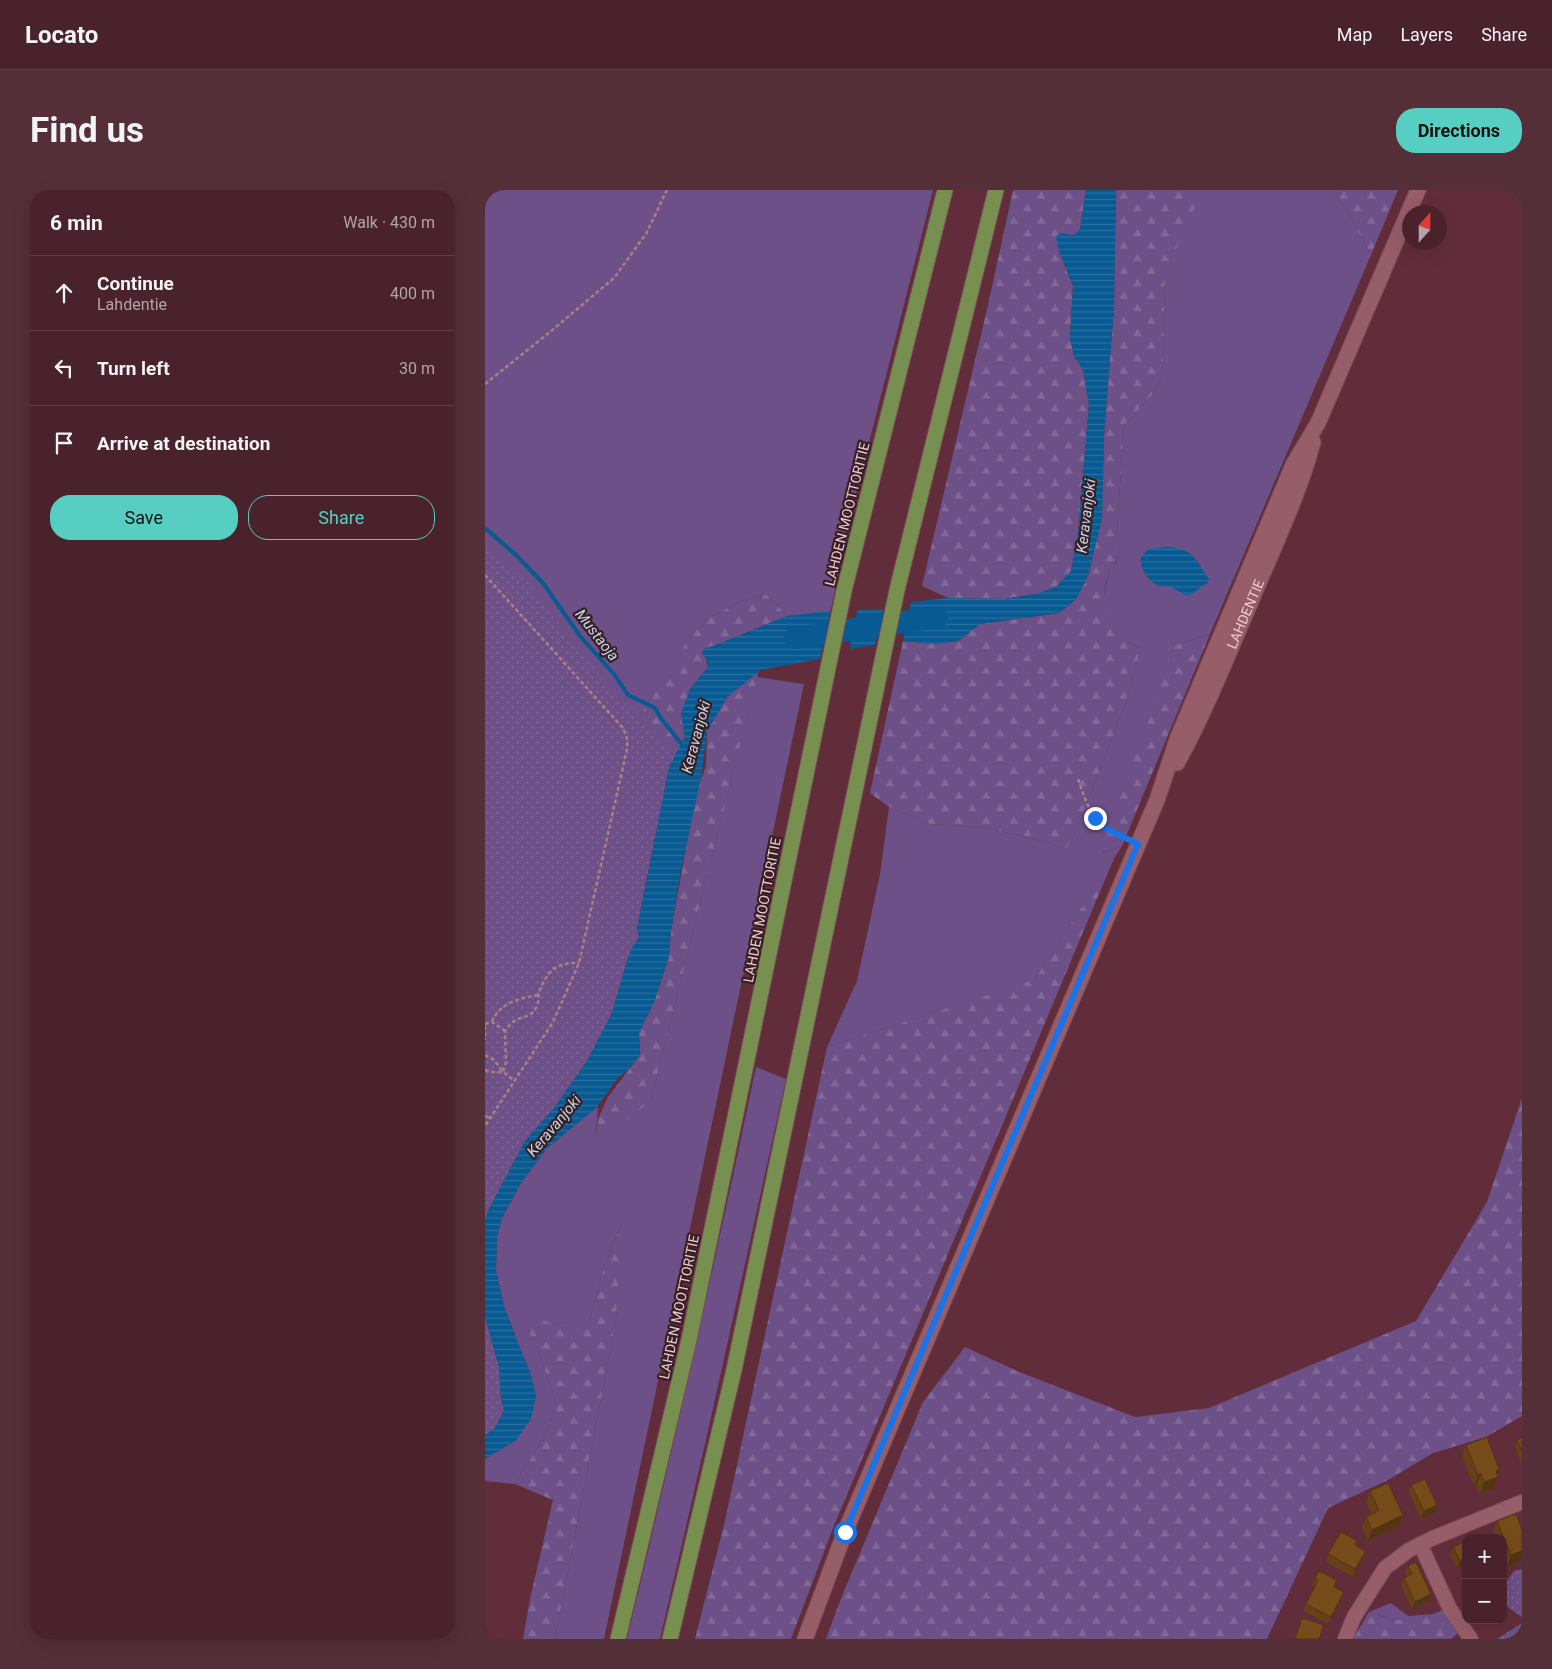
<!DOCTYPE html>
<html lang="en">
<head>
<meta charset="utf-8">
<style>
  :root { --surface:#4a222c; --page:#542f38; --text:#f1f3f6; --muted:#b2a4a9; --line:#613f48; --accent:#57cec2 }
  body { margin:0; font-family:Roboto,sans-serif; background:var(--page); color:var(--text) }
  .controls { position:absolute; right:15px; bottom:15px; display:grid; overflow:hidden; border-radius:10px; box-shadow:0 5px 20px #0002 }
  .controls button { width:45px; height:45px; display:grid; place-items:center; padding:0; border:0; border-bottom:1px solid var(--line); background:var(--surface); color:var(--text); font:25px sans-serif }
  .compass { position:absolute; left:917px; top:15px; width:45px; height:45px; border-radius:50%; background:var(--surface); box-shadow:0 5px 20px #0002; rotate:21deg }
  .stop { position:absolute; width:15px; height:15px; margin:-11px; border:4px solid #1a73e8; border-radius:50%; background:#fff }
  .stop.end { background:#1a73e8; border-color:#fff; box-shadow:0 1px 5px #0008 }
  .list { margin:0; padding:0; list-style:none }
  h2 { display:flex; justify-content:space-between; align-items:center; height:65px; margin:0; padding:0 20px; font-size:21px }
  h2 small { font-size:16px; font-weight:400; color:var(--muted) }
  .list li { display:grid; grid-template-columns:32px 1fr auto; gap:15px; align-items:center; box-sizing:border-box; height:75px; padding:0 20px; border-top:1px solid var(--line) }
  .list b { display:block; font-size:19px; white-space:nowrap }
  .list p { margin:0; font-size:16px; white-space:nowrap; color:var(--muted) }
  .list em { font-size:16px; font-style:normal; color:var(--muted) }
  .actions { display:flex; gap:10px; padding:15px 20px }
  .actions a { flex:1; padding:11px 0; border:1px solid var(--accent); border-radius:20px; text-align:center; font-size:18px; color:var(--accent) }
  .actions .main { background:var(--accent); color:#111 }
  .icon { flex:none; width:28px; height:28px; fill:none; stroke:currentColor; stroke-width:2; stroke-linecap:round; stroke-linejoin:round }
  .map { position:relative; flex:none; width:1037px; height:1449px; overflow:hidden; border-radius:20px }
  header { display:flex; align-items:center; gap:30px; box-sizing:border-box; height:70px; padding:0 25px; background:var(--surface); border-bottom:1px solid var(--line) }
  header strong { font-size:24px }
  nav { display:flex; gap:28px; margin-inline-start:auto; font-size:18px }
  .intro { display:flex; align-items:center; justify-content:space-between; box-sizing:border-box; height:120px; padding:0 30px }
  h1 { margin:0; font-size:35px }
  .button { padding:12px 22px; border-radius:20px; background:var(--accent); color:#111; font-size:18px; font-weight:700 }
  main { display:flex; gap:30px; padding:0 30px }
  aside { flex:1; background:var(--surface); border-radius:20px; box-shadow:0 5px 20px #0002 }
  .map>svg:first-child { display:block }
</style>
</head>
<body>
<header>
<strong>Locato</strong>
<nav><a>Map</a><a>Layers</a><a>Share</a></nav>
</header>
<div class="intro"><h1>Find us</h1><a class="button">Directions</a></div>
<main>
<aside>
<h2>6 min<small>Walk · 430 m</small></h2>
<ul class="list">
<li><svg class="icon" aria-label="ahead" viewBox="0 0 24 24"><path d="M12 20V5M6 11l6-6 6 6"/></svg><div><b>Continue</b><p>Lahdentie</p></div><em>400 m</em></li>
<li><svg class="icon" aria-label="left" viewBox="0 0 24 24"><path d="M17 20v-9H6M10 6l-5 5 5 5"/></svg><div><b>Turn left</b></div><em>30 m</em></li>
<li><svg class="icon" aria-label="arrive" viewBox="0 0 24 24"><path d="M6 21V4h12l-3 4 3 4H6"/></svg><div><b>Arrive at destination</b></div></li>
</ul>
<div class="actions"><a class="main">Save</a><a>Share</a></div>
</aside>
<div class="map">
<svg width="1037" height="1449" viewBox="0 0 1037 1449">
  <defs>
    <pattern id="forest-firs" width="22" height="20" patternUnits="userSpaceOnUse" patternTransform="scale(1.25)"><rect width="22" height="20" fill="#6c5087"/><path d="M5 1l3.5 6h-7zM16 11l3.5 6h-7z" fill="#816897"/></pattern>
    <pattern id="park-dots" width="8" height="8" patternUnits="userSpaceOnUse" patternTransform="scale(1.25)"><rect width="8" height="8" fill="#6c5087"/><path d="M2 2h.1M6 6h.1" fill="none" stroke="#816897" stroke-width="1.8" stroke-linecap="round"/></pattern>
    <pattern id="water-rules" width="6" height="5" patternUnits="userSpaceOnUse" patternTransform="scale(1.25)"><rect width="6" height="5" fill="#075a92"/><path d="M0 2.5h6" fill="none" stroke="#2b70a0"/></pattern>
  </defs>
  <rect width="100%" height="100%" fill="#622d3a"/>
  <!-- grass -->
  <path fill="#6c5087" d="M0,0H448L351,383L350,400L345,424L302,426L281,404L251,413L223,429L204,446L183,489L170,501L155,525L146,548L0,378Z
    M717,0H850L886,65L725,444L697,453L617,663L637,656L549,790L254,1449L519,800L342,857L372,791L395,684L404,617L445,634L495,637L539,646L581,659L591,642L641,512L656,458C647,454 637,451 630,442C617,427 618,400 624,383C625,378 630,375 632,370C635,360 635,350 632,340L639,236L673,198L678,179L680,83L685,66Z
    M272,487L319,494L119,1449H70L131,1130L137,1033L118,1080L105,1129L97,1134L79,1138L33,1121L52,1157L72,1215L57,1250L30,1294L0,1291V1269L31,1250L46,1184L34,1156L19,1116L11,1081L12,1047L17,1028L36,993L62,958L113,916L111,946L166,910Z
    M271,877L301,889L223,1241L175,1449H142C188,1259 231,1069 271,877Z
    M906,1413L923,1426L949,1424L926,1430L906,1429L884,1422Z"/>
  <!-- forest -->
  <path fill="url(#forest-firs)" d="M528,0H601L595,39L592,44L573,58L588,96L585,147L589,166L598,180L604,214L593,344L586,381L571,397L551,404L519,409L463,408L437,396L503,115Z
    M631,0H718L680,83L678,179L673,198L639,236L632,339C635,349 636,364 630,373C628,377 625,379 624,383C619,395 619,404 621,417C625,443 633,448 656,458L641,512L591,642L581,659L539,646L495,637L445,634L404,617L385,603L418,451L450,454L473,451L495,434L574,423L591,409L603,386L617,328L619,245L629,117Z
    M850,0H913L886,65Z
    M281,404L302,426L231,455L219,459L223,477L205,499L196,524L200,547L107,736L146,548L155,525L170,501L183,488L204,446L223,429L251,413Z
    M725,444L637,656L616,663L688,456Z
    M274,480L166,910L142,930L111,947L113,929L123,907L155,865L154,843L169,812L184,767L186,741L211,603L221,576L222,541L242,507Z
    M630,666L348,1338L306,1449H210L239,1335L342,857L549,790Z
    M1037,908V1226L1001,1247L948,1263L903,1290L843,1318L782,1449H341L355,1411L438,1212L480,1157L532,1181L650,1227L724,1218L931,1131L1002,1012Z
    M138,1031L131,1130L70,1449H38L45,1409L68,1310L30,1294L57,1250L72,1215L52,1157L32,1120L79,1138L97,1133L105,1129L118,1080Z
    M958,1420L973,1443L966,1449H868L884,1422C891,1424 899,1428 907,1429C924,1431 942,1427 958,1420Z"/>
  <!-- park -->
  <path fill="url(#park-dots)" d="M0,354L45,394L84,448L125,497L155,525L188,567C180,585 180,605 175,624C167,662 159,701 152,739L154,748L148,756L142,771L127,823L102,871L69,918L40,951L3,1021L0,1031Z
    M0,1127L14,1177L16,1208L19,1221L9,1239L0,1245Z
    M1037,1379V1427L1018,1414V1397L1029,1381Z
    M1037,1433V1449H1012Z"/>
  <!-- water -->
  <path fill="url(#water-rules)" d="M601,0H631L629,117L619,245L617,328L603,386L591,409L574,423L495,434L473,451L450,454L418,451L426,412L463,408L519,409L551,404L571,397L586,381L593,344L604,214L598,180L589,166L585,147L588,96L573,58L571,46L577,43C586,45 590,47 595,39Z
    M682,357C708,358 711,370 724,389L722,394C714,395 711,405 702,405C696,405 692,398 685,397C680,396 676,397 670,394C663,390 654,377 656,368C657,365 661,362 663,359Z
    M398,419L390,455L364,459L372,420Z
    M346,421L335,469L276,480L242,507L222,542L216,588L196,680L186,741L184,767L169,812L154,843L155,865L143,880L132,889L111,918L62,958L36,993L17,1028L12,1047L11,1081L19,1116L34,1156L46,1184L51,1206L46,1229L31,1250L0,1269V1245L9,1239L19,1221L16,1208L14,1177L0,1127V1031L3,1021L40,951L69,918L102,871L127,823L142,771L148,756L154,748L152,739L184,577L200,547L196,524L205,499L223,477V470L217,464L219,459L231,455L302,426Z"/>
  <!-- pier -->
  <path fill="#622d3a" d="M424,410H426L417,453L415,450Z
    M373,417L364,459L363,461L361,458L370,419Z
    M346,418L348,420L338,469L335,472Z"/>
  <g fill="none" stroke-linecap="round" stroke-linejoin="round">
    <!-- stream -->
    <path stroke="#075a92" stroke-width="4" d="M0,338L31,365L58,393L95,446L129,484L143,505L170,518L175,527L198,556"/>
    <!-- river -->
    <path stroke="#075a92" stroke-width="22" d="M310,448L452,427"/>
    <!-- street casing -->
    <g stroke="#7b4d59" stroke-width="16">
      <path id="street" d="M935,1354L965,1419L986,1449
        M860,1449L869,1427L900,1378L924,1360L948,1348L1037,1312"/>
    </g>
    <!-- secondary casing -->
    <g stroke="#7b4d59" stroke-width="17">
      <g id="secondary">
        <path id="s1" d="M692,573C722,519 744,461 769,404C790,354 814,304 828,252"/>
        <path d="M320,1449L360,1342L672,610L693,547L809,273L833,233L933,0"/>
      </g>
    </g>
    <!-- highway casing -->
    <g stroke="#7b4d59" stroke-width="17">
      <path id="highway" d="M133,1449L204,1150L359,401L460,0
        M185,1449L249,1180L412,400L511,0"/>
    </g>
    <!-- path -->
    <path stroke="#aa7f88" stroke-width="2.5" stroke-dasharray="4 2.5" stroke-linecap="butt" d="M0,194L65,142L129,88L161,44L182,0
      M0,385L138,538L142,548V559L94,773L68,832L0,936
      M593,589C604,621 608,634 641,649
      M7,832C14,813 35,808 53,805
      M0,834L7,832L20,841
      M0,836V850
      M0,865L9,870L18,882L21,872L20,841C22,838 25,834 28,832C35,826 46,828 51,818C54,814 53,807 54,803C61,782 71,772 94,773
      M0,880L5,882H18L30,891
      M0,926L5,928"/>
    <!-- street -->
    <use href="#street" stroke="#975d69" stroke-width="14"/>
    <!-- secondary -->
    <use href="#secondary" stroke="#975d69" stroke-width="15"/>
    <!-- highway -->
    <use href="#highway" stroke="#779050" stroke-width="15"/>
  </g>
  <!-- wall -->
  <path fill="#664117" d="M1037,1248V1275L1030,1257L1032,1250Z
    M981,1255L1012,1285L1009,1298L995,1304L991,1296H989L977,1266Z
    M926,1295L950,1323L936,1329L924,1302Z
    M885,1301L918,1325L914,1336L883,1351L877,1338L881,1327L887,1324L881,1312Z
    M1012,1331L1037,1340V1370L1022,1377L1018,1368V1348H1010L1008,1342Z
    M981,1351V1375L972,1378L965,1365L968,1357Z
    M870,1355L878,1369L868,1387L841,1372L843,1364Z
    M923,1376L943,1412L927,1419L916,1395L919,1388L922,1386L920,1383Z
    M830,1388L859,1402L856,1409L843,1434L818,1421L821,1414L830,1397L827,1396Z
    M996,1430H1008L1001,1436Z"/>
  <!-- shaded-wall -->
  <path fill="#533513" d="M1014,1279L1011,1288L1013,1287L1009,1298L995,1304L999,1292L1011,1281Z
    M996,1284L991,1296H989L993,1285Z
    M952,1315L950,1323L936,1329L939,1321Z
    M918,1325L914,1336L883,1351L887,1340Z
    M881,1361L878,1369L868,1387L870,1379Z
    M1037,1361V1370L1022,1377L1026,1365Z
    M981,1368V1375L972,1378L975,1371Z
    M859,1402L856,1409L843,1434L846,1427Z
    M946,1404L943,1412L927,1419L930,1412Z
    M1003,1430H1008L1001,1436Z"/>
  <!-- building -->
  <path fill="#774c1b" stroke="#533513" d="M1002,1247L1014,1279L1011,1281L1013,1287L999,1292L996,1284L993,1285L981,1255Z
    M1037,1248V1261L1032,1250Z
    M940,1289L952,1315L939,1321L926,1295Z
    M903,1293L918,1325L887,1340L881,1327L894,1320L885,1301Z
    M1031,1324L1037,1340V1361L1026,1365L1012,1331Z
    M856,1342L872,1351L870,1355L881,1361L870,1379L843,1364Z
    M981,1351V1368L975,1371L968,1357Z
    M931,1372L946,1404L930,1412L919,1388L927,1384L923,1376Z
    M834,1381L852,1390L849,1397L859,1402L846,1427L821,1414L833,1390L830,1388Z
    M817,1428L839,1435L834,1449H810Z"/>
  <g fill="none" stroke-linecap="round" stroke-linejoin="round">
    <!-- route -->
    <path stroke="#1a73e8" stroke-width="6" d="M360,1342L653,654L622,639L610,628"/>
  </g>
  <g text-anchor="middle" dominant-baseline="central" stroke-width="4.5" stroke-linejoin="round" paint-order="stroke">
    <!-- street labels -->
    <g font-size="14" fill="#edcbd1" stroke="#371f24">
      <text transform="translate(362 324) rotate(-76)">LAHDEN MOOTTORITIE</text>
      <text stroke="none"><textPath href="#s1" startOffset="164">LAHDENTIE</textPath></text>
      <text transform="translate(277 720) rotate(-79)">LAHDEN MOOTTORITIE</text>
      <text transform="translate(194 1117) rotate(-78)">LAHDEN MOOTTORITIE</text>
    </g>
    <!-- water labels -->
    <g font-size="15" font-style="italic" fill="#c5d9ec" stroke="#371f24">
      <text transform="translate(601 326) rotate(-83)">Keravanjoki</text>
      <text transform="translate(112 445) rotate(52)">Mustaoja</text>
      <text transform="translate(211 547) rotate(-75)">Keravanjoki</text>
      <text transform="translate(69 936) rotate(-50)">Keravanjoki</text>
    </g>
  </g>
</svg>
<div class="controls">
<button>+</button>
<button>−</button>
</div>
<svg class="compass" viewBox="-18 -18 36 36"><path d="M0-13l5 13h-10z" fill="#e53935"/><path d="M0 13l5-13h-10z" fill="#b2a4a9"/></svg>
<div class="stop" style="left:360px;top:1342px"></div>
<div class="stop end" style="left:610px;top:628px"></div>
</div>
</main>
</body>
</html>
